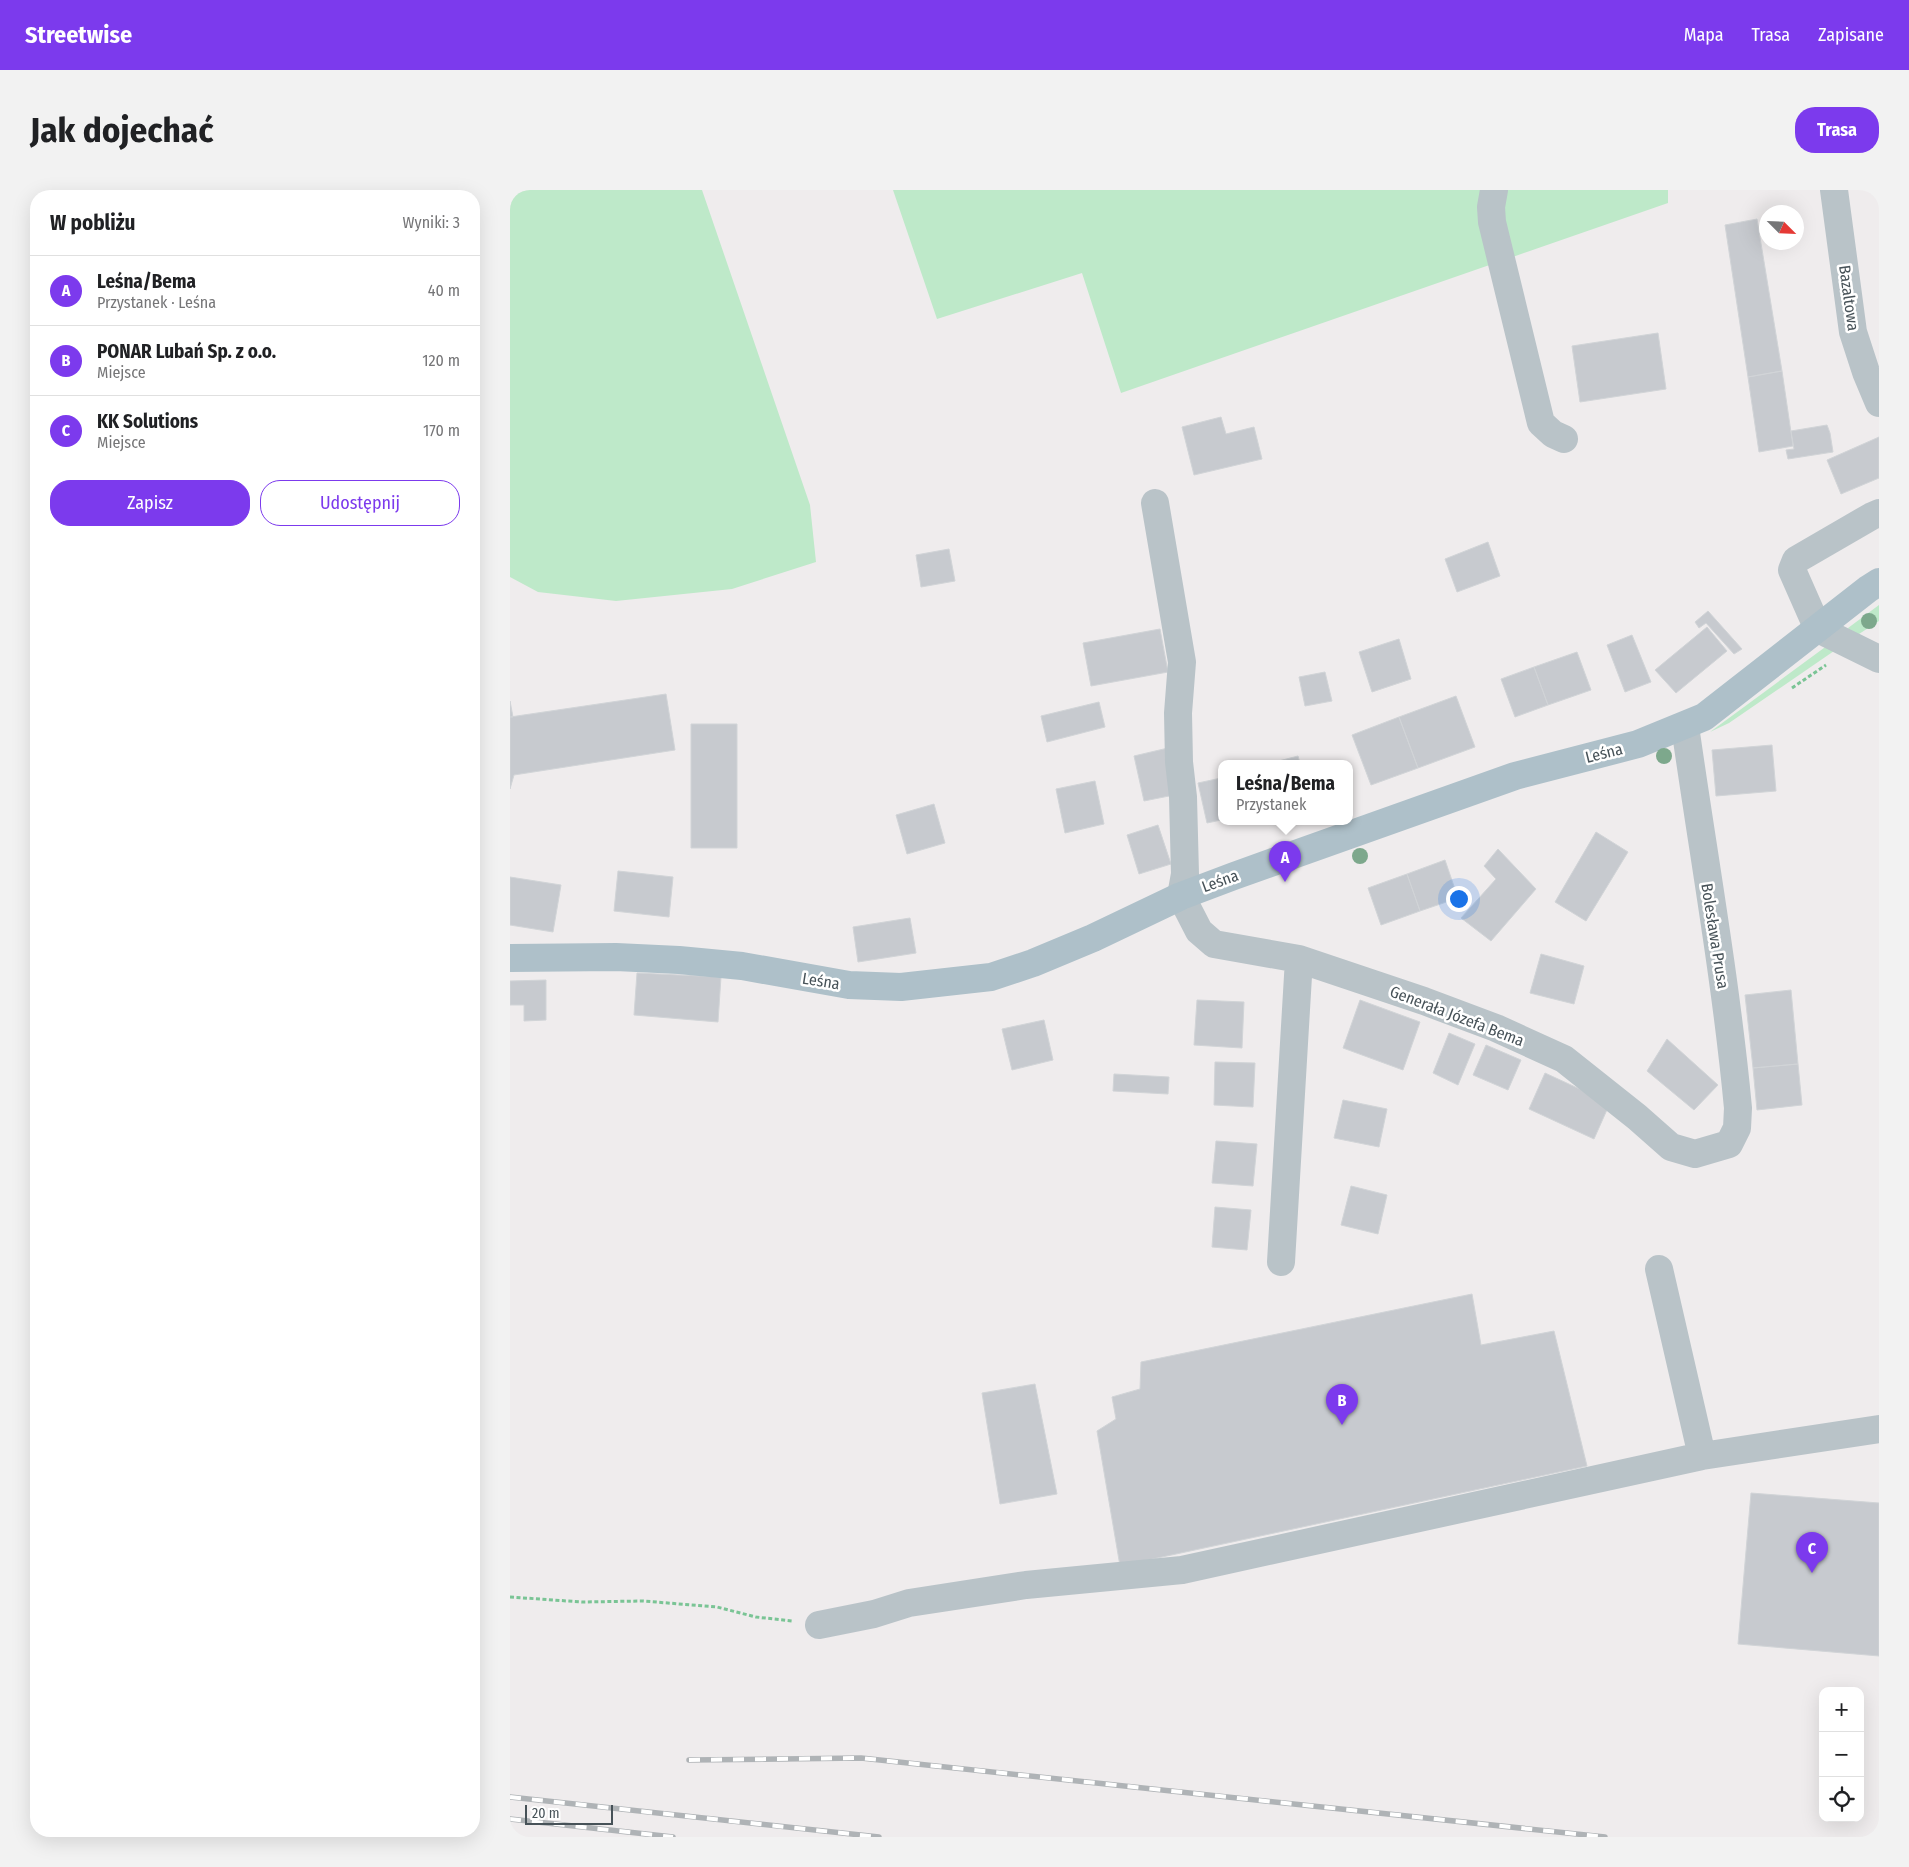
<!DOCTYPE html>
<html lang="pl">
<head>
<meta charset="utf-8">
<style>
  :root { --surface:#fff; --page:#f2f2f2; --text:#202124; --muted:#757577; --line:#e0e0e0; --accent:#7c3aed }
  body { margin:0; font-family:"Fira Sans Condensed",sans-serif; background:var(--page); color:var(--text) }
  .controls { position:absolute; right:15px; bottom:15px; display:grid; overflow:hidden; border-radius:10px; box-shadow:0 5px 20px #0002 }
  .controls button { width:45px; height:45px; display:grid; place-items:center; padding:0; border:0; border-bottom:1px solid var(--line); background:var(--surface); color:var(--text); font:25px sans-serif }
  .compass { position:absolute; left:1249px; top:15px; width:45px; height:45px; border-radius:50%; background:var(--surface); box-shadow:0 5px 20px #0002; rotate:114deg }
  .scale { position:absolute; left:15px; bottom:12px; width:88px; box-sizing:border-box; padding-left:5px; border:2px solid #475258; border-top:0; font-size:14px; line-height:18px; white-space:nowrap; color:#475258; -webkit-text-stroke:4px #fff; paint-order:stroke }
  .you { position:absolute; left:948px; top:708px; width:18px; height:18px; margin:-12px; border:4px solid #fff; border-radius:50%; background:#1a73e8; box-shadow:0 0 0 8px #1a73e833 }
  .badge { display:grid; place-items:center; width:32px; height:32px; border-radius:50%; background:var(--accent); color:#fff; font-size:16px; font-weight:700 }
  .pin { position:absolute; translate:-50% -41px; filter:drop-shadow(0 1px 2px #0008) }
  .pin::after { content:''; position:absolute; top:26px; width:18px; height:15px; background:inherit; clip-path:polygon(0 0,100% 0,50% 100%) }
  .popup { position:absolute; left:708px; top:570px; width:135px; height:65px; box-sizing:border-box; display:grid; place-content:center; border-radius:10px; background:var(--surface); filter:drop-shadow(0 1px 4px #0005); font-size:16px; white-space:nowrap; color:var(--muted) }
  .popup b { font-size:19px; color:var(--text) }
  .popup::after { content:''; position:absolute; left:50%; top:100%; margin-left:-10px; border:10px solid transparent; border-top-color:var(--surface) }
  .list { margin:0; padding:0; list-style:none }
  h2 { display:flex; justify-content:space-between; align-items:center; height:65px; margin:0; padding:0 20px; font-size:21px }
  h2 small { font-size:16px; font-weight:400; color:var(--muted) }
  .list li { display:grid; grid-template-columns:32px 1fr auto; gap:15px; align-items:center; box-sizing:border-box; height:70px; padding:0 20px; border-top:1px solid var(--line) }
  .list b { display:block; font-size:19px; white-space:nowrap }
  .list p { margin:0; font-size:16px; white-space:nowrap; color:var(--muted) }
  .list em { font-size:16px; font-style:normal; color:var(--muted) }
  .actions { display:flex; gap:10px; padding:15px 20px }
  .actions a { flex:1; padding:11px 0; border:1px solid var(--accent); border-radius:20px; text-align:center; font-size:18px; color:var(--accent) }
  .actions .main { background:var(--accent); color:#fff }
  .icon { flex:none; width:28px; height:28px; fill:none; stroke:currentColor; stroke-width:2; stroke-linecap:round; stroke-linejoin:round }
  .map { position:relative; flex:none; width:1369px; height:1647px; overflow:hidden; border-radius:20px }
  header { display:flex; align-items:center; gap:30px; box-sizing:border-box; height:70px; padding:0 25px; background:var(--accent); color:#fff }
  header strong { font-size:24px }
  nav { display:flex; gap:28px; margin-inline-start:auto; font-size:18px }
  .intro { display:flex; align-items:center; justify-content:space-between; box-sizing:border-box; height:120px; padding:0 30px }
  h1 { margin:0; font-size:35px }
  .button { padding:12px 22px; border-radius:20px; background:var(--accent); color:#fff; font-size:18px; font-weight:700 }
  main { display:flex; gap:30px; padding:0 30px }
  aside { flex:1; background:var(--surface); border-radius:20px; box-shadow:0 5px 20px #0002 }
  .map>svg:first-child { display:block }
</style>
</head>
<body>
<header>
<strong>Streetwise</strong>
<nav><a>Mapa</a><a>Trasa</a><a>Zapisane</a></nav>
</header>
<div class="intro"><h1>Jak dojechać</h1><a class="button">Trasa</a></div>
<main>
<aside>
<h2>W pobliżu<small>Wyniki: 3</small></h2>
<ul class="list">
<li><span class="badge">A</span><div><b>Leśna/Bema</b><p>Przystanek · Leśna</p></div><em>40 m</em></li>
<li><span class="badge">B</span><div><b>PONAR Lubań Sp. z o.o.</b><p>Miejsce</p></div><em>120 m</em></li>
<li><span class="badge">C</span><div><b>KK Solutions</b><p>Miejsce</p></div><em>170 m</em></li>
</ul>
<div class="actions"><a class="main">Zapisz</a><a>Udostępnij</a></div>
</aside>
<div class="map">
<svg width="1369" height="1647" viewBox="0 0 1369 1647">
  <rect width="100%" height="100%" fill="#efeced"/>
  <!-- green -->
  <path fill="#bee9c9" d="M0,0H192L300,315L306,372L222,399L106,411L28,402L0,387Z
    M383,0H1158V13L611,203L572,83L427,129Z
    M1369,415V431L1349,444L1341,443L1338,438Z
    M1318,455L1324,461L1219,533L1200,542Z"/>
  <!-- building -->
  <path fill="#c7cacf" stroke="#d1d4d7" d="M1247,29L1272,181L1238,187L1215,35Z
    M1148,143L1156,199L1070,212L1062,156Z
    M1272,181L1283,256L1249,262L1238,187Z
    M711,227L716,244L744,237L752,269L684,285L672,237Z
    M1317,235L1320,243L1323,262L1278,269L1276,260L1284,259L1281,241Z
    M1369,247V288L1331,304L1317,270Z
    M978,352L990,386L947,402L935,369Z
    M439,359L445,391L411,397L406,365Z
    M1198,421L1232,459L1224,464L1196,433L1189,438L1185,432Z
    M1197,437L1217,461L1166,503L1145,480Z
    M650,439L658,482L581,496L573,453Z
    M1122,445L1141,492L1115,502L1097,455Z
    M889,449L901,489L862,502L849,462Z
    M1067,462L1081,500L1038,515L1024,477Z
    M1024,477L1038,515L1005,527L991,489Z
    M815,482L822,511L795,516L789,487Z
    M156,504L165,560L4,585L0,599V527Z
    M946,506L965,557L908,578L889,527Z
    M0,511L3,527H0Z
    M589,512L595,537L537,552L531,526Z
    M889,527L908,578L861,595L842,545Z
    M181,534H227V658H181Z
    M1262,555L1266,601L1206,606L1202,560Z
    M658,558L669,604L634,611L624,566Z
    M788,566L790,573H761Z
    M711,588V630L697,633L688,593Z
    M585,591L594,634L555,643L546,599Z
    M424,614L435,653L397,664L386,625Z
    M648,635L661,674L629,684L617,645Z
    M1086,642L1118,662L1076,731L1045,712Z
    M988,659L1026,699L981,751L951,728L986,689L974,676Z
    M935,670L948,708L910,721L897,684Z
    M108,681L163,687L159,727L104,721Z
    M897,684L910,721L871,735L858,698Z
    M0,687L51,695L43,742L0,735Z
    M400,728L406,763L348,772L343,737Z
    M1031,764L1074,776L1064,814L1020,803Z
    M127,783L211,787L208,832L124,825Z
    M36,790V830L14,831V815H0V791Z
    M1281,800L1288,874L1243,878L1235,805Z
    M687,810L734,812L732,858L684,855Z
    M850,810L910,832L893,880L833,858Z
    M534,830L543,870L502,880L492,839Z
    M939,843L965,854L948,895L923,883Z
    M1157,849L1208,895L1184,920L1137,881Z
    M976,855L1011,870L998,900L963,885Z
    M705,872L745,873L743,917L704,915Z
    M1288,874L1292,915L1247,920L1243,878Z
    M1035,883L1100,913L1084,949L1019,919Z
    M604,884L659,887L658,904L603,901Z
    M833,910L877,919L869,957L824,948Z
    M706,951L747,954L743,996L702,993Z
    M841,996L877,1005L868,1044L831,1035Z
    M705,1017L741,1020L737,1060L702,1057Z
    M962,1104L971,1155L1044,1141L1077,1276L610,1376L587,1241L606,1229L602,1207L630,1199L631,1172Z
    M525,1194L547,1304L490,1314L472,1203Z
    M1241,1303L1369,1313V1466L1228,1454Z"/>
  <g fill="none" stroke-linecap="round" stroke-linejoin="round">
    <!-- path -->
    <path stroke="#7ac495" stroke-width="3" stroke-dasharray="4 2.5" stroke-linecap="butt" d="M1282,498L1316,475
      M0,1407L72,1412L133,1411L207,1417L246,1427L282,1431"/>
    <!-- minor -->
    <path stroke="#b9c3c8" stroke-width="28" d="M984,0L981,17L982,32L1031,233L1043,244L1054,249
      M1324,0L1343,142L1356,182L1369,213
      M645,313L672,472L668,523L669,572L673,607L675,684L671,706L689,741L704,754L789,769L914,811L986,838L1054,869L1127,927L1161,957L1185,964L1219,954L1227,938L1228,918C1216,790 1193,663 1175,536
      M1369,323L1362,326L1286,370L1282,380L1308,439L1369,469
      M771,1072L789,769
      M1149,1079L1192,1266L1369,1239
      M309,1435L364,1424L399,1413L516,1395L672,1380L1192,1266"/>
    <!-- major -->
    <path stroke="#aec0c9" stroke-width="28" d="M0,768L106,767L169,770L232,776L339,795L391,797L481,787L523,773L583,748L671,706L724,686L1005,586L1128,554L1194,527L1358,399L1369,392"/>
    <!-- rail casing -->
    <g stroke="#afb3b6" stroke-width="5.5">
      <path id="rail" d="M179,1570L351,1568L1095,1647
        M0,1607L369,1647
        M0,1629L163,1647"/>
    </g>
    <!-- rail -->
    <use href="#rail" stroke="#fff" stroke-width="4" stroke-dasharray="11" stroke-linecap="butt"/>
  </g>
  <!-- trees -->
  <g fill="#7da88c">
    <circle cx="1359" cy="431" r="8"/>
    <circle cx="1154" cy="566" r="8"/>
    <circle cx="850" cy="666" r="8"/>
  </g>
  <g text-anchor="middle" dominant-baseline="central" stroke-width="5" stroke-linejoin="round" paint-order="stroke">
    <!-- street labels -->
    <g font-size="16" fill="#475258" stroke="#fff">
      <text transform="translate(1339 108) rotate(82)">Bazaltowa</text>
      <text transform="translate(1094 563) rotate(-14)">Leśna</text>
      <text transform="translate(710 691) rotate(-20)">Leśna</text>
      <text transform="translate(1205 746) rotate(81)">Bolesława Prusa</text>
      <text transform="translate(311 791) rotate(9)">Leśna</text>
      <text transform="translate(947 826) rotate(21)">Generała Józefa Bema</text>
    </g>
  </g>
</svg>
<div class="controls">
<button>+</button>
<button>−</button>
<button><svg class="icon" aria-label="locate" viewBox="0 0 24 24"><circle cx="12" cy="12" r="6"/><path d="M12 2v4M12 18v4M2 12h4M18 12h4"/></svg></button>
</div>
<svg class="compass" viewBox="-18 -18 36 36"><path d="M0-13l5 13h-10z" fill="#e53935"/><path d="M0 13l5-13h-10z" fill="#757577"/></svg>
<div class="scale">20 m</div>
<div class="you"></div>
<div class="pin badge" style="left:775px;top:692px">A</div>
<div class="popup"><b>Leśna/Bema</b>Przystanek</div>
<div class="pin badge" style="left:832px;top:1235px">B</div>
<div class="pin badge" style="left:1302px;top:1383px">C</div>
</div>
</main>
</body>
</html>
